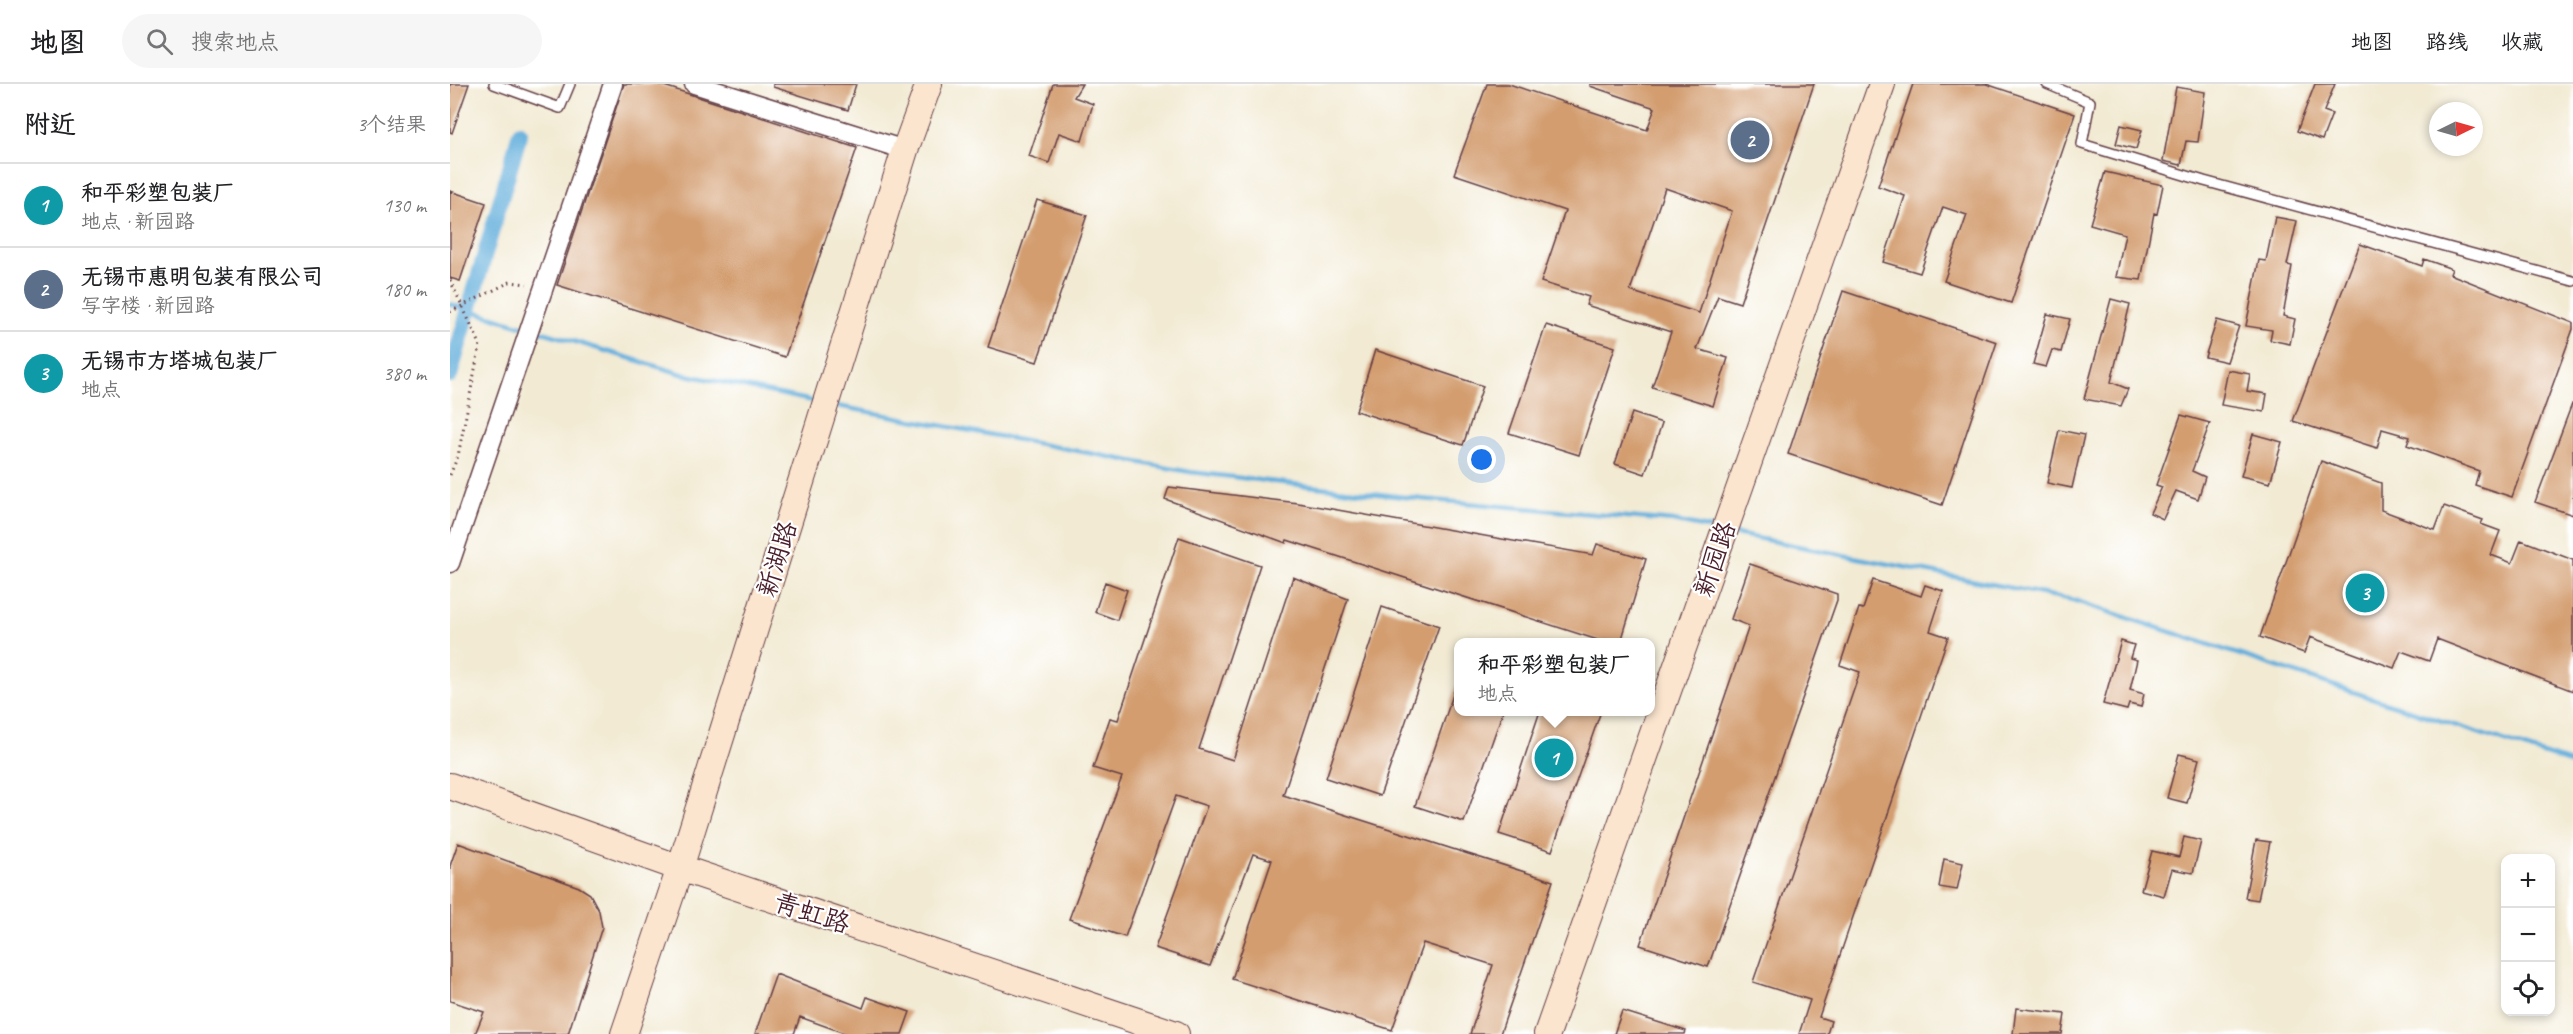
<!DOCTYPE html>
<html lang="zh">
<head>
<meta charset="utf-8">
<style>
  :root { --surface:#fff; --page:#f6f6f6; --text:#202124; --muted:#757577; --line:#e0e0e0; --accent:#d93025 }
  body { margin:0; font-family:Caveat,"LXGW WenKai TC",sans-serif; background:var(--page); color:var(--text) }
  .controls { position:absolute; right:18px; bottom:18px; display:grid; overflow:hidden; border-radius:12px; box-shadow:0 3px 9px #0003 }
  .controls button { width:54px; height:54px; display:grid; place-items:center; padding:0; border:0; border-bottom:2px solid var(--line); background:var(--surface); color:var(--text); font:30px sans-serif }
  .compass { position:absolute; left:1979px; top:18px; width:54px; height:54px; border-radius:50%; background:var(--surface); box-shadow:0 3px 9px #0003; rotate:85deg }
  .you { position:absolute; left:1032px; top:376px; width:21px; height:21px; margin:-15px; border:4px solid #fff; border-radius:50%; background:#1a73e8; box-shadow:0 0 0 9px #1a73e833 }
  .badge { display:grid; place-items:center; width:39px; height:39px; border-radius:50%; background:var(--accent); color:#fff; font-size:20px; font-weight:700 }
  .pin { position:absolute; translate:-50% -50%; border:3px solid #fff; box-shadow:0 2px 6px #0006 }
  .popup { position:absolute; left:1004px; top:554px; width:201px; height:78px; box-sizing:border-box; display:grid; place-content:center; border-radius:12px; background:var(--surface); filter:drop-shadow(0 2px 4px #0005); font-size:20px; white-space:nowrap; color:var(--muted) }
  .popup b { font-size:22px; color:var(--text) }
  .popup::after { content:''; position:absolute; left:50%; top:100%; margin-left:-12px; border:12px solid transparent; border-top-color:var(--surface) }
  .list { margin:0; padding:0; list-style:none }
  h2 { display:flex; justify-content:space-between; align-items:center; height:78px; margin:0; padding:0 24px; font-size:26px }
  h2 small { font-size:20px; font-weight:400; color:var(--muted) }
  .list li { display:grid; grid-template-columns:39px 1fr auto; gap:18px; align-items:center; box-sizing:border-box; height:84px; padding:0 24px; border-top:2px solid var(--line) }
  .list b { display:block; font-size:22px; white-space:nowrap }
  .list p { margin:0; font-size:20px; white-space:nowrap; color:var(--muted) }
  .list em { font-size:20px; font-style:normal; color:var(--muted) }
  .icon { flex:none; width:33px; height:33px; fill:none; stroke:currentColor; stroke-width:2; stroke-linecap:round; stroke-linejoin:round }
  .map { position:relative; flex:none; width:2123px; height:950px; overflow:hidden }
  header { display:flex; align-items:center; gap:36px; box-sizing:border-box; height:84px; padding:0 30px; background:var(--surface); border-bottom:2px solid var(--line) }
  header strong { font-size:28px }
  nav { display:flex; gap:33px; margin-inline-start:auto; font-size:21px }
  .search { width:420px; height:54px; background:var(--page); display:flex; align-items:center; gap:15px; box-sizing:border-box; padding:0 21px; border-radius:33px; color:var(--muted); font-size:22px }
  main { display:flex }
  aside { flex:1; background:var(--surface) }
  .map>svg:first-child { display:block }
</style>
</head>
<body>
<header>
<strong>地图</strong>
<div class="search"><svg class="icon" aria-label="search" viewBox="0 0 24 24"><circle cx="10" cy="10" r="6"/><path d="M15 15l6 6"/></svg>搜索地点</div>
<nav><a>地图</a><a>路线</a><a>收藏</a></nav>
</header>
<main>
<aside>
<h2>附近<small>3个结果</small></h2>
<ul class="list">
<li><span class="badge" style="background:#0f9aa8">1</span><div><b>和平彩塑包装厂</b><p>地点 · 新园路</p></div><em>130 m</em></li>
<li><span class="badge" style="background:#5c6f8a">2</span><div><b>无锡市惠明包装有限公司</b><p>写字楼 · 新园路</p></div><em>180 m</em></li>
<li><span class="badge" style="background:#0f9aa8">3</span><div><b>无锡市方塔城包装厂</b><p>地点</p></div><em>380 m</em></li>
</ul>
</aside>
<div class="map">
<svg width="2123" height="950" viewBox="0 0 2123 950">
  <rect width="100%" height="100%" fill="#fff"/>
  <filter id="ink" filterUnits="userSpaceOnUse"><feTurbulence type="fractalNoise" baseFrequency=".0167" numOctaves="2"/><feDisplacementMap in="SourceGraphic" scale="12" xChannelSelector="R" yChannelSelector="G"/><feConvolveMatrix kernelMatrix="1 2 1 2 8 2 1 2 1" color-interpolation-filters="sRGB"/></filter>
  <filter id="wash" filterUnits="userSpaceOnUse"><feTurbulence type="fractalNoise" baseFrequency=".008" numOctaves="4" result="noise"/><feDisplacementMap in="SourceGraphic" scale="24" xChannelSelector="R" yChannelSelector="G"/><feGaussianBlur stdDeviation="1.35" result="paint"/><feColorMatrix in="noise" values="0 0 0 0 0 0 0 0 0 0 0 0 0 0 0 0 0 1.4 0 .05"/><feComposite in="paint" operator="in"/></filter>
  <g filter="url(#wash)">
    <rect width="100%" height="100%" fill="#f2ead3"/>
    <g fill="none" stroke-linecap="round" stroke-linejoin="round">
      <!-- stream -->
      <path stroke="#62aedb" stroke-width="4.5" d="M0,220L75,243
        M83,245L232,290L368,318
        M382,321L740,388L971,415L1223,437L1267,446
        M1281,449L1623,516L2123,680"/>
      <!-- canal -->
      <path stroke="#62aedb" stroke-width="16" d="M0,291L70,49"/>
    </g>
    <g id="blocks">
      <!-- building -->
      <path fill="#d39d6f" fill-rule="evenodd" d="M0,0H19L2,49L0,48Z
        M174,0H208L407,64L335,273L107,201Z
        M323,0H406L398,26L323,3Z
        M603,0H632L624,13L643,20L632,57L609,49L599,79L579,72Z
        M1037,0H1059L1197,46L1205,24L1140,2L1141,0H1364L1290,219L1268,212L1247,265L1278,274L1263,322L1202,303L1221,248L1136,221L1139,213L1091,198L1115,127L1004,90ZM1215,104L1282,127L1249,229L1180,207Z
        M1463,0H1536L1625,30L1561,219L1494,197L1517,131L1493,123L1470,189L1433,178L1455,112L1428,102Z
        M1865,0H1885L1874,27L1882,30L1872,56L1847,47Z
        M1726,3L1755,8L1748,58L1736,57L1731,81L1713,77Z
        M1671,41L1692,46L1686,65L1666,60Z
        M1655,88L1713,101L1707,130L1704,129L1691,196L1666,193L1675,150L1640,140Z
        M0,107L36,119L10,197L0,194Z
        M587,116L637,131L587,278L538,263Z
        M1825,133L1847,137L1837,181L1842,182L1833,232L1845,235L1840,260L1820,256L1822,246L1796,242L1809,176L1816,177Z
        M1910,160L1972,182L1974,175L2002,185L2000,190L2123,239V245L2062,413L2025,401L2029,387L1957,361L1960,353L1932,345L1927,364L1843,337Z
        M1393,207L1547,258L1492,421L1338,370Z
        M1661,215L1680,220L1661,298L1678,305L1671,322L1634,315Z
        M1597,230L1620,235L1611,268L1602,266L1596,283L1583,280Z
        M1767,236L1789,242L1777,278L1755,273Z
        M1096,241L1165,263L1129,371L1059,349Z
        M925,266L1033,302L1013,361L906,327Z
        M1778,286L1800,290L1797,307L1817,310L1814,328L1771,321Z
        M2122,320L2123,321V431L2085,418Z
        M1182,329L1212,339L1195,390L1165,380Z
        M1731,331L1760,339L1742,387L1755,393L1748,415L1726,407L1713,435L1700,429L1712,403L1706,401Z
        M1609,346L1634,351L1622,404L1597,399Z
        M1803,350L1832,358L1820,399L1791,392Z
        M1871,377L1931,399V426L1985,446L1994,422L2033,436L2031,440L2050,447L2041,471L2062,479L2071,456L2123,476V607L1987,555L1979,577L1951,567L1944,584L1860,553L1854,569L1810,553Z
        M719,403L848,419L1143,471L1147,460L1196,475L1171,558H1154L837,456L836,459L715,415Z
        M729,453L810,481L749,665L783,676L843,493L898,515L833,711L1103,797L1050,950H1020L1043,881L973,859L942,946L782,895L822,776L803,770L760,882L705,864L757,722L726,712L675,853L619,835L672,693L643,684L660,634L668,636Z
        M1300,480L1387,510V516L1258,883L1190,861L1299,542L1281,535Z
        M1423,496L1471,512L1475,501L1493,507L1480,547L1498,553L1369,933L1381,937L1377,950H1349L1360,916L1303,898L1410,588L1390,581L1409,524L1413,525Z
        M655,498L677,506L667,536L645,528Z
        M932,523L989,542L930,712L876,694Z
        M1671,557L1684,561L1680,574L1687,576L1680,606L1694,610L1691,623L1679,620L1677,626L1653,620Z
        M1006,602H1008V627H1053L1014,738L965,722Z
        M1090,627H1151L1102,767L1049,750Z
        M1729,670L1749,675L1737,719L1717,714Z
        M1734,753L1751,757L1743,789L1722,785L1714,812L1691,806L1702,767L1729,773Z
        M1806,756L1820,758L1808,816L1795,814Z
        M8,759L129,803L140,810L149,827L152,843L118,950H25L34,928L0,917V782Z
        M1494,775L1513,779L1507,806L1489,803Z
        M326,890L413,924L417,913L460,928L452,950H397L350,933L344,950H305Z
        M1566,924L1615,930L1612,950H1563Z
        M1172,927L1236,947L1235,950H1164Z"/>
    </g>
  </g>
  <g filter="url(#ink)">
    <use href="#blocks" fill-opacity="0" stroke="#633d44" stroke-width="1.5"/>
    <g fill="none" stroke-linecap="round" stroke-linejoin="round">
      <!-- lane casing -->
      <g stroke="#633d44" stroke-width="12">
        <path id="lane" d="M44,0L110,24L120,0
          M1597,0L1640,18L1632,60L1754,97L2123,197"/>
      </g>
      <!-- street casing -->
      <g stroke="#633d44" stroke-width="21">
        <path id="street" d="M244,0L455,66
          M0,479L163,0"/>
      </g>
      <!-- secondary casing -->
      <g stroke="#633d44" stroke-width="28">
        <path id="secondary" d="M0,702L230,784L726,950
          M174,950L230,784L455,66L479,0
          M1097,950L1432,0"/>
      </g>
      <!-- path -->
      <path stroke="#633d44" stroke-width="3" stroke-dasharray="1.5 4.5" stroke-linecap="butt" d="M0,196L30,260L8,372L0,391
        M0,228L60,198L77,200"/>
      <!-- lane -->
      <use href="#lane" stroke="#fff" stroke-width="9"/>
      <!-- street -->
      <use href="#street" stroke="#fff" stroke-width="18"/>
      <!-- secondary -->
      <use href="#secondary" stroke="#fbe5cf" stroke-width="26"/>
    </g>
  </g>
  <g text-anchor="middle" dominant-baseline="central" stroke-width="4.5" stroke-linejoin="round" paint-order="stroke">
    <!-- street labels -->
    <g font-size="26" fill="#4a1f2b" stroke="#fff">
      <text transform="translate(327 475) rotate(-73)">新湖路</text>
      <text transform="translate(1265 475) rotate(-71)">新园路</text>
      <text transform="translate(362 829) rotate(18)">青虹路</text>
    </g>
  </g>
</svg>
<div class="controls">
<button>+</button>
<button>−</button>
<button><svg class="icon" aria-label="locate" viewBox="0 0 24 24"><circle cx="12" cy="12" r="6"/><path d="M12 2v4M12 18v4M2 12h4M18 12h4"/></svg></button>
</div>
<svg class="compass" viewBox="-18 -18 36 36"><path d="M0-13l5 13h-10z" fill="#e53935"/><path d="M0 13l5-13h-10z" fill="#757577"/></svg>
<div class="you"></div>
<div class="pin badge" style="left:1104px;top:674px;background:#0f9aa8">1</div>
<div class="popup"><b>和平彩塑包装厂</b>地点</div>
<div class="pin badge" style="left:1300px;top:56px;background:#5c6f8a">2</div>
<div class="pin badge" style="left:1915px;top:509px;background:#0f9aa8">3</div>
</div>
</main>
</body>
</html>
